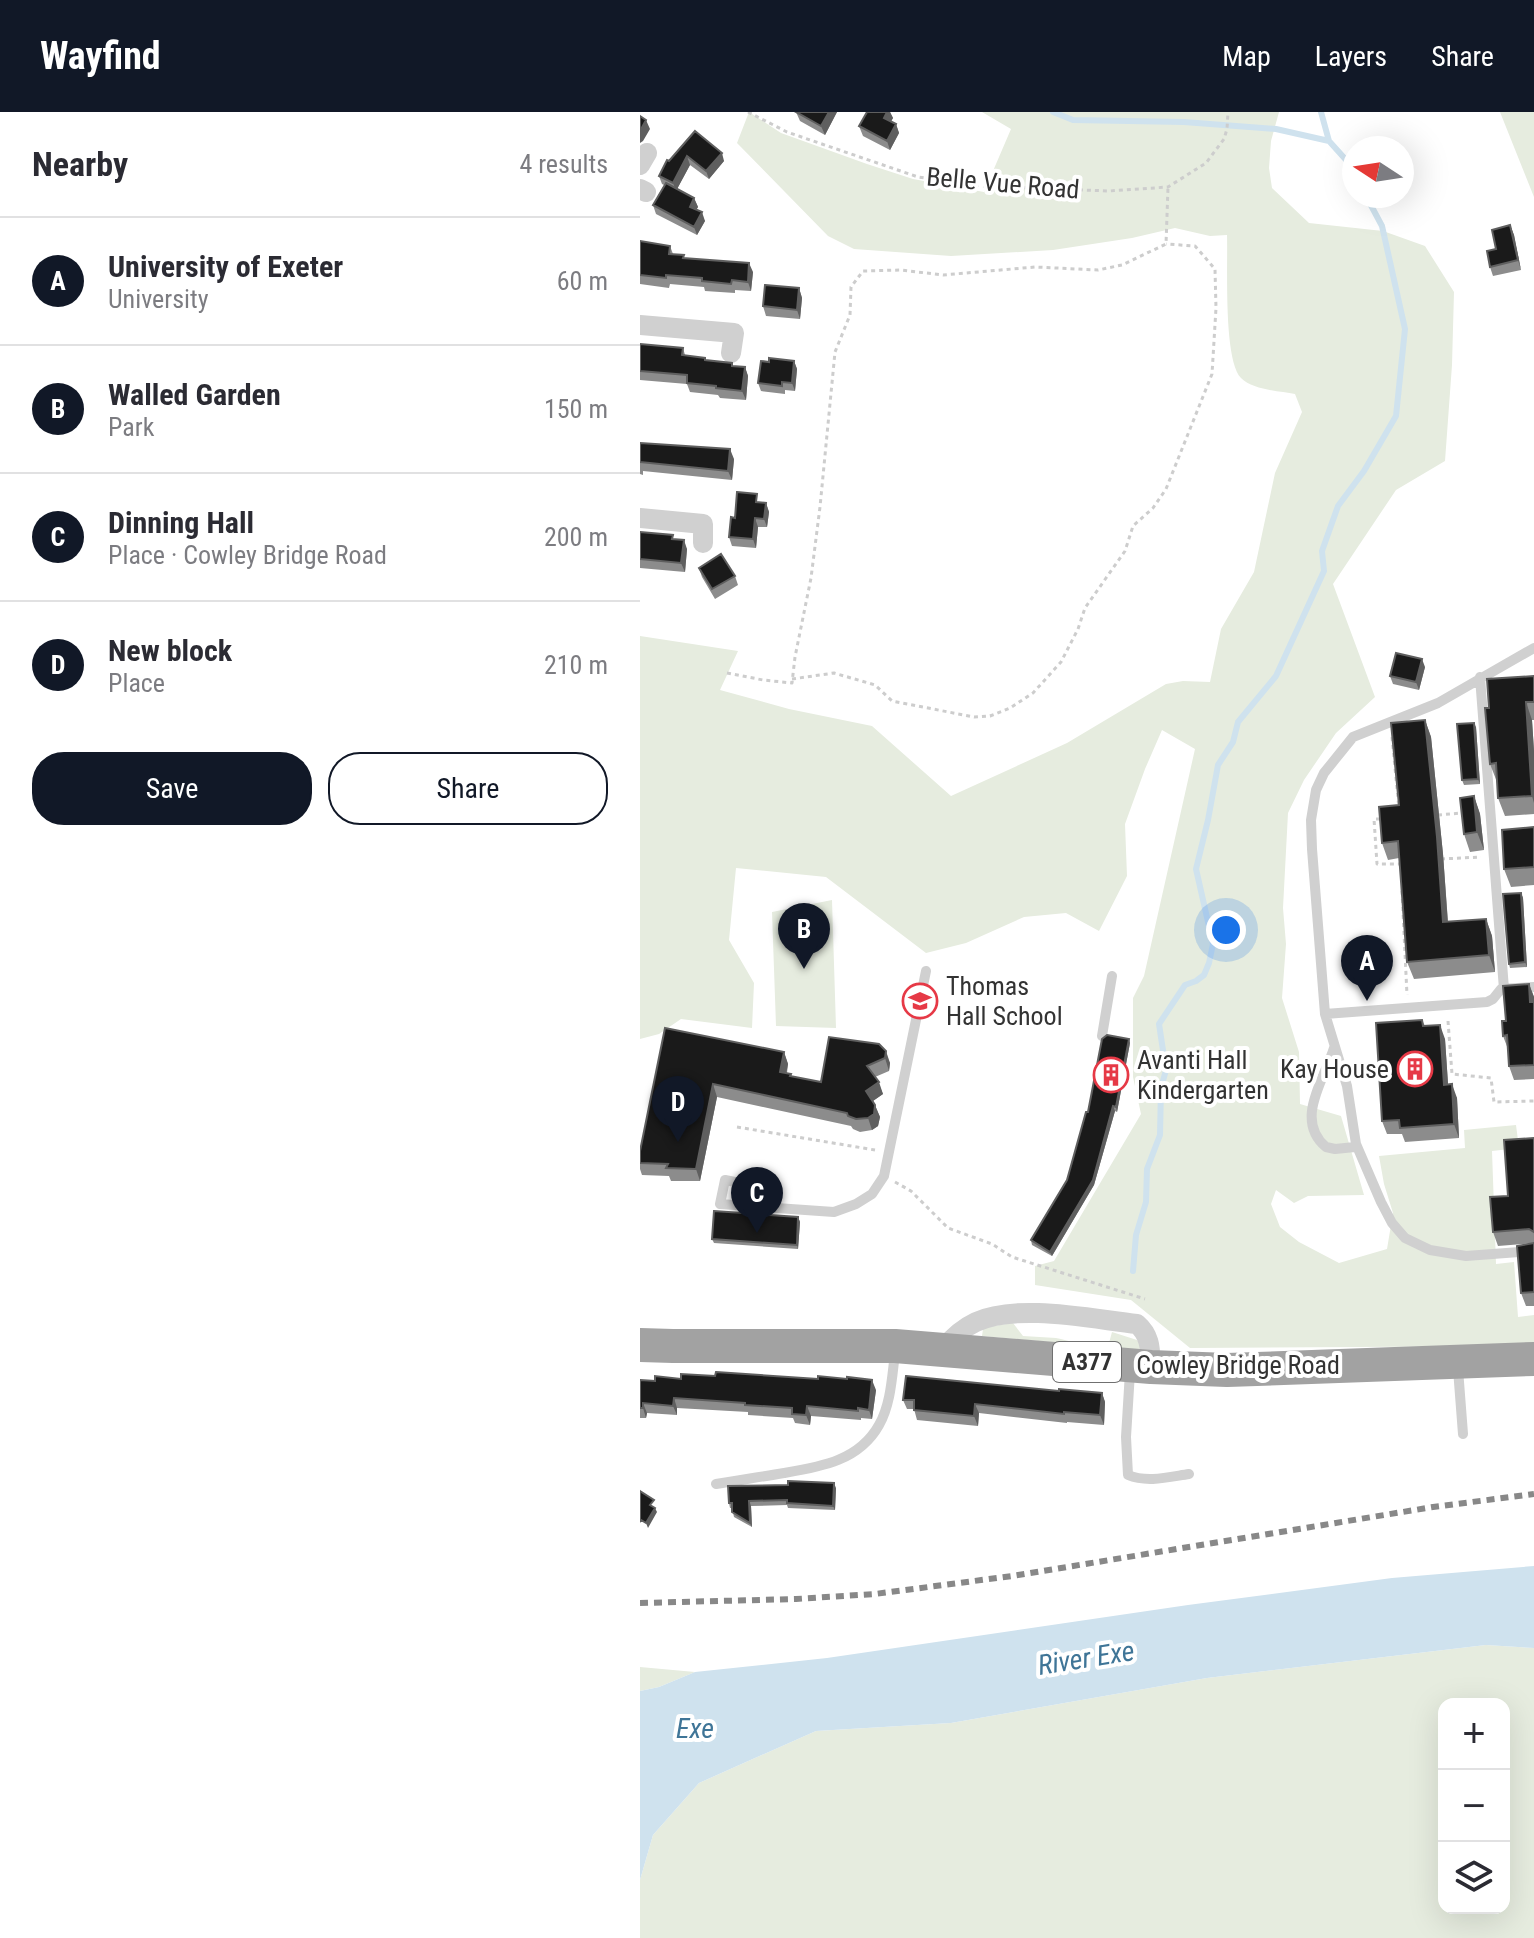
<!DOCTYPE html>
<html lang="en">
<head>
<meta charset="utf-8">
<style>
  :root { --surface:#fff; --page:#f7f7f7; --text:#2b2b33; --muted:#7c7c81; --line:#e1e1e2; --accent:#111827 }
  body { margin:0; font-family:"Roboto Condensed",sans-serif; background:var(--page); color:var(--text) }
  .controls { position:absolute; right:24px; bottom:24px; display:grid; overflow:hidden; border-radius:16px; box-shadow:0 8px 32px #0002 }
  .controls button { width:72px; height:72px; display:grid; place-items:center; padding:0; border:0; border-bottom:2px solid var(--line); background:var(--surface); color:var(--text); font:40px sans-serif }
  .compass { position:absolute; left:702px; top:24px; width:72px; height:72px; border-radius:50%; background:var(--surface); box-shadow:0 8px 32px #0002; rotate:282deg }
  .you { position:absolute; left:586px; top:818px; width:28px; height:28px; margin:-20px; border:6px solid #fff; border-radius:50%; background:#1a73e8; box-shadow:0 0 0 12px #1a73e833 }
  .badge { display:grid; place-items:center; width:52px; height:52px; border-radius:50%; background:var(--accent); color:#fff; font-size:26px; font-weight:700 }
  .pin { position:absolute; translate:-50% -66px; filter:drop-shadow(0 2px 4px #0008) }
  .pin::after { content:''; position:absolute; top:42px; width:28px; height:24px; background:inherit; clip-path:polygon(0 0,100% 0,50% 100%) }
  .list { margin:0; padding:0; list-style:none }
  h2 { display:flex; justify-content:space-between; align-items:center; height:104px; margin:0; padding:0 32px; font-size:34px }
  h2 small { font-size:26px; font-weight:400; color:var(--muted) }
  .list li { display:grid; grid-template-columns:52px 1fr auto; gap:24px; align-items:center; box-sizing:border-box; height:128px; padding:0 32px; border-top:2px solid var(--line) }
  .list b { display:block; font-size:30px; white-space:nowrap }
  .list p { margin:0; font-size:26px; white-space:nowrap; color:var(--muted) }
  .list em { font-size:26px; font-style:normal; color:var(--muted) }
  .actions { display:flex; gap:16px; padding:24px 32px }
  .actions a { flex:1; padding:18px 0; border:2px solid var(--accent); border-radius:32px; text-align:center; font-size:28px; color:var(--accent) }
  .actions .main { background:var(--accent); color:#fff }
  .icon { flex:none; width:44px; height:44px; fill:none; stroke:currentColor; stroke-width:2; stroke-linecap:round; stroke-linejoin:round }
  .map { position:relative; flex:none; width:894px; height:1826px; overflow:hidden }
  header { display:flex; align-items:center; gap:48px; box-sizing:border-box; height:112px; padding:0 40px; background:var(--accent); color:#fff }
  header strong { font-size:38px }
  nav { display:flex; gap:44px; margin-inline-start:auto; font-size:28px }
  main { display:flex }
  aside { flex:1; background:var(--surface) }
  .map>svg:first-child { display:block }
</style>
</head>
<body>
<header>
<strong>Wayfind</strong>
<nav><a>Map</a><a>Layers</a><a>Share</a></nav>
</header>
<main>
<aside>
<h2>Nearby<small>4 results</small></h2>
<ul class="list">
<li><span class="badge">A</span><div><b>University of Exeter</b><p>University</p></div><em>60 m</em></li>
<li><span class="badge">B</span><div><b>Walled Garden</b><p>Park</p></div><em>150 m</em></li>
<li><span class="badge">C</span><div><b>Dinning Hall</b><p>Place · Cowley Bridge Road</p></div><em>200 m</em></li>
<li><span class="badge">D</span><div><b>New block</b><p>Place</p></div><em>210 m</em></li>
</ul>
<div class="actions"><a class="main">Save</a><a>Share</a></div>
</aside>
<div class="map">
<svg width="894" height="1826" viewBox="0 0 894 1826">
  <rect width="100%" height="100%" fill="#fff"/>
  <!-- green -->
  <path fill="#e6ecdf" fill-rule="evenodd" d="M109,0L141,21L227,52L273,67L344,80L371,17L342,0H639L631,29L629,56L632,76L669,111L743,119L785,134L814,180L812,253L805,349L756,378L693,472L735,585L696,621L664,668L648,701L643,796L646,832L642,886L659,940L660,992L701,1004L724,1083L668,1084L654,1091L636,1078L631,1092L640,1115L659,1130L699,1151L747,1137L753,1101L744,1072L739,1044L825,1036L824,1018L876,1013L879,1036L852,1039L856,1152L874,1150L878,1205L894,1203V1234L550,1236L491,1188L395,1173V1154L414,1149L501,1002L493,965V886L504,864L555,637L522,618L505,657L485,712L487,764L459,819L426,801L384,805L326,831L286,841L186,765L96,756L89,828L114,871L112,916L41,907L19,922L0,927V524L98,539L80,578L149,597L232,614L311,684L427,631L526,572L543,569L570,570L581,517L614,460L635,361L662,300L655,282C639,279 613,278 601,266C583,248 588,151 587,123L570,124L535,116L492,126L413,138L311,144L214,137L188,124L97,31Z
    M860,0H894V85Z
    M192,788L196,916L136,914L132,800Z
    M373,1211L383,1224C394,1225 405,1225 416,1226C434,1229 451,1239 469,1231L472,1220L497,1228L501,1234L499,1238L342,1224L343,1217L347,1215Z
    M846,1533L894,1536V1826H0V1768L13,1723L59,1671L176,1619L311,1611L567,1566ZM804,1592H864V1796H804Z
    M0,1555L55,1560L19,1575L0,1579Z"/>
  <!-- water -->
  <path fill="#cfe2ee" d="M894,1454V1536L846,1533L567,1566L311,1611L176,1619L59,1671L13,1723L0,1768V1579L19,1575L55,1560L187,1546L548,1493L752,1466Z"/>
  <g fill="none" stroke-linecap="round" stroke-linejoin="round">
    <!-- stream -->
    <path stroke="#cfe2ee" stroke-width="6" d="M413,0L433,8L544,10L636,17L689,29
      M681,0L689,29L707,49L714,61
      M493,1159L496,1123L506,1090L507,1057L520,1023L521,976L526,958L519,912L545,873L556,869L564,863L569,851L573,832L556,757L568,708L578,653L593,630L598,610L636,564L684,459L682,439L698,394L724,359L756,304L765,217L742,114L726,84"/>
    <!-- path -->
    <path stroke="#cdcdcd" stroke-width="3" stroke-dasharray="4 4" stroke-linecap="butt" d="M108,0L147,20L278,65L338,74L469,79L528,75L566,51L584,27L587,17L588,0
      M87,561L123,568L152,571L155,545L171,466L180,395L195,240L210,203L211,175L223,159L261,158L303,163L395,155L458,158L482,153L526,132L528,75
      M152,567L194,561L235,573L252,589L334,605L350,604L370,596L393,581L421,550L438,517L445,496L485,439L493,414L513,396L526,377L572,262L576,196L575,157L555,134L526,132
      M752,625L759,697
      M798,703L822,701
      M740,707H734L737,752H761
      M801,747L841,745
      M762,779L767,883
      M808,909L812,962L851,966L854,990L894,989
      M97,1015L235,1038
      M255,1070L271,1079L308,1116L352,1132L372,1145L505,1187"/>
    <!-- service -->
    <path stroke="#d0d0d0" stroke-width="10" d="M894,536L798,591L713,625L684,661L676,678L671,708L672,737L685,902L707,974L716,1032L741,1090L752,1111L765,1126L790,1138L826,1144L894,1139
      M840,565L864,877
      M685,902L847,890L853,887L861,877L894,875
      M462,924L472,864
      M694,936C684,968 654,1008 686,1035L695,1037L715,1035L716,1032
      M132,1096L134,1078L85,1068L80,1092L194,1100L216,1092L232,1082L244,1064L286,859
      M818,1257L823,1322
      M490,1260L486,1325L488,1363C507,1371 529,1365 549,1362
      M76,1372C99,1368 121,1365 144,1361C180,1355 219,1349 239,1313C251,1292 252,1264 255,1241"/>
    <!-- minor -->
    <path stroke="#d0d0d0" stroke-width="20" d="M0,53L7,41
      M0,77L6,80
      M0,213L94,221L91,241
      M0,406L63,412V431
      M302,1238C311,1227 323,1216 336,1210C378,1191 451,1207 497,1212C511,1224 510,1238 511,1255"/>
    <!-- trunk -->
    <path stroke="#a2a2a2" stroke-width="34" d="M0,1233L33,1234H255L511,1255L587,1258L894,1247"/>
    <!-- rail -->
    <path stroke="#888" stroke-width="6" stroke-dasharray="8 6" stroke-linecap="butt" d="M0,1491L156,1487L235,1482L372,1464L793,1395L894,1382"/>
  </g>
  <!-- wall -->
  <path fill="#8c8c8c" d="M156,0H197L185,23L160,9Z
    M227,0H250L253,6L251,9L256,12L259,21L250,38L223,24L219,14Z
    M55,19L84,49L69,67L50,53L37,77L54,86L58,95L56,98L65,109L57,123L16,102L13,93L24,73L22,72L19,64Z
    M870,113L874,123L881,158L853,164L850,155L856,137Z
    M0,129L30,134L33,142L45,146L113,160L111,179L95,178V181L65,179L64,175L30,172L29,176L0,172Z
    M159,176L162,186L160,207L126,204L123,194Z
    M0,232L43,236L45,243L65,246L66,248L92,251L93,254L105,255L108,264L106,288L80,286L78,283L50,280L47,272L0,268Z
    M154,249L157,257L155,279L145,278V282L121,279L118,271Z
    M0,331L94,347L92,368L3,359V363L0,362Z
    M120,390L126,391L129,400L127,415H118L116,436L92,434L89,425L95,406Z
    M0,420L34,427L47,437L45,460L0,456Z
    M59,456L95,464L98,473L75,487L62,465Z
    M785,555L779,578L753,572L750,564Z
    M894,564V608H892L894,639V702L865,704L858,686L857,670L850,652Z
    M785,608L791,625L803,742L808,810L846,807L852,824L855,860L774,867L767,850L759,746L748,748L742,731L759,693Z
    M836,615L840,672L824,673L822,668Z
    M834,684L840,702L844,738L830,740L824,722Z
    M894,715V773L871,775L864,757Z
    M881,781L883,786L887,855L870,856L869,852Z
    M889,872L894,885V967L874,968L869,954L868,937L863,924L866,909Z
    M782,908L785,914L805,927L808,972L817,986L819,1026L765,1030L762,1022H747L742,1009Z
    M25,916L144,940L148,952L147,961L151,962L152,964L181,970L239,932L250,951L249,959L235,965L243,982L233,989L240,1005L238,1014L232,1018L220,1020L213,1017L211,1014L77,985L60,1069H31L29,1064L2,1063L0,1057V1039Z
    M490,931L477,1000L475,999L454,1073L412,1144L392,1133L391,1128L427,1068L448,1000Z
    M894,1026V1194H886L881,1181L894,1131L858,1134L853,1120Z
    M158,1105L160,1110L158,1137L74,1131L72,1127Z
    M41,1267L236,1278L232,1307L221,1306V1308L171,1304L170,1313L155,1311L153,1306L108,1303V1300L37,1296V1303L7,1301L6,1306H0V1268L15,1269Z
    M419,1279L462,1281L465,1290L464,1313L427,1310V1311L339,1301L338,1314L277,1308L274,1297H267L263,1288Z
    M196,1376L195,1398L148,1396L147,1393L111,1394L112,1415L94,1405L92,1396H90L89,1391Z"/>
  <!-- shaded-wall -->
  <path fill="#5f5f5f" d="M189,0H197L185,23L181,14Z
    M247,0H250L253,6L248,15L244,6Z
    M6,8L10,17L3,29L0,31V19Z
    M256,12L259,21L250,38L247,29Z
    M82,41L84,49L69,67L66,59Z
    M47,44L50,53L36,79L33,71Z
    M54,86L58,95L53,103L50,95Z
    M62,100L65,109L57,123L54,115Z
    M870,113L874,123L881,158L878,148Z
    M109,151L113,160L111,179L108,170Z
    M159,176L162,186L160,207L157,198Z
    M154,249L157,257L155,279L152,271Z
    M105,255L108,264L106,288L102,279Z
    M90,337L94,347L92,368L88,359Z
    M126,391L129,400L127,415L124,407Z
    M115,406L118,415L116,436L113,427Z
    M44,428L47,437L45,460L41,451Z
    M782,547L785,555L779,578L776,570Z
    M886,590L892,608L894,639V691L892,684Z
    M785,608L791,625L803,742L809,827L803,810Z
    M834,611L836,615L840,672L838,667Z
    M834,684L840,702L844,738L837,720Z
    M881,781L883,786L887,855L885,850Z
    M846,807L852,824L855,860L849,843Z
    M889,872L894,885V900L890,890Z
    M800,913L805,927L809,986L804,973Z
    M489,927L490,931L477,1000L476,995Z
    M246,939L250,951L249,959L245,946Z
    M144,940L148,952L144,973L140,960Z
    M239,970L243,982L230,991L226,979Z
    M73,972L77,985L60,1069L56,1057Z
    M812,972L817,986L819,1026L814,1012Z
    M235,993L240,1005L238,1014L232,1018L228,1006Z
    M473,994L475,999L454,1073L412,1144L410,1140Z
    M158,1105L160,1110L158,1137L157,1133Z
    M232,1268L236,1278L232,1307L229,1298Z
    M462,1281L465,1290L464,1313L460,1303Z
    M34,1286L37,1296V1303L33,1294Z
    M3,1291L7,1301L6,1306L3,1296Z
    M335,1292L339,1301L338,1314L334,1304Z
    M167,1294L171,1304L170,1313L166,1303Z
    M194,1371L196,1376L195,1398L193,1394Z
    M109,1389L111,1394L112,1415L110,1411Z
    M15,1396L17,1400L8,1416L6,1411Z"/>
  <!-- building -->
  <path fill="#1a1a1a" stroke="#5f5f5f" stroke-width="2" d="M156,0H189L181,14Z
    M227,0H247L244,6L256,12L247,29L219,14Z
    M0,4L6,8L0,19Z
    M55,19L82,41L66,59L47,44L33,71L19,64L27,48L29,49Z
    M26,71L54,86L50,95L62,100L54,115L13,93Z
    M870,113L878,148L850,155L847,139L856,137L852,118Z
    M0,129L30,134L29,142L44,143L43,146L109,151L108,170L92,168L91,172L62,169V166L26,163V166L0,163Z
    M125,173L159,176L157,198L123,194Z
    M0,232L43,236L42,243L65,246V248L92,251V254L105,255L102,279L76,276V274L47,271V263L0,259Z
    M129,246L154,249L152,271L142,270V274L118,271L121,249L129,250Z
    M0,331L90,337L88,359L0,350Z
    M97,380L117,382L116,390L126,391L124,407L115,406L113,427L89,425L91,405L95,406Z
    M0,420L33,423L32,427L44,428L41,451L0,447Z
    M81,442L95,464L72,477L59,456Z
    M756,541L782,547L776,570L750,564Z
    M894,564V590H886L892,684L858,686L856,651L850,652L845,596H849L847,567Z
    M785,608L797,725L803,810L846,807L849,843L767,850L758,729L742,731L739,695L759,693L751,611Z
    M834,611L838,667L822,668L817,612Z
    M834,684L837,720L824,722L820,686Z
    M894,715V755L864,757L862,718Z
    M881,781L885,850L869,852L863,782Z
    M889,872L890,890H894V953L869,954L867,923L863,924L862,909H866L863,874Z
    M782,908L783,914L800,913L804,973L812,972L814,1012L760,1016L759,1008L742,1009L736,911Z
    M25,916L144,940L140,960L151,962L150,964L181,970L189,925L239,932L246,939L245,946L227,954L239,970L226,979L235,993L234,1002L228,1006L216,1007L208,1004L207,1001L73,972L56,1057L26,1056L28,1052L0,1051V1039Z
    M467,923L489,927L476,995L473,994L453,1068L410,1140L391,1128L427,1068L446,1000H448L462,927Z
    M894,1026V1120L889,1117L853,1120L850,1085L868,1084L864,1028Z
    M74,1099L158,1105L157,1133L72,1127Z
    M894,1131V1180L881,1181L877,1134Z
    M76,1260L178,1267V1264L207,1267V1265L232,1268L229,1298L218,1296V1299L167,1294L166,1303L152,1302V1296L105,1293V1291L34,1286L33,1294L3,1291V1296H0V1268L15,1269V1264L41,1267V1262L75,1264Z
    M266,1264L419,1279V1277L462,1281L460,1303L424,1300V1302L335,1292L334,1304L274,1298V1288H263Z
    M148,1369L194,1371L193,1394L147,1391V1388L109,1389L110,1411L92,1400V1391H89L88,1374L148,1373Z
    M0,1379L14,1388L10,1393L15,1396L6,1411L1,1408L0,1410Z"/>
  <!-- icons -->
  <defs>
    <g id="school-ring" transform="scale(1.8)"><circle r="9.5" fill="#fff" stroke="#e63946" stroke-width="1.5"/><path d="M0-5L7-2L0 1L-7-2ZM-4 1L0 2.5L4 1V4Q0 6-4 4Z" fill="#e63946"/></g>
    <g id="building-ring" transform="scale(1.8)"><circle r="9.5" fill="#fff" stroke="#e63946" stroke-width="1.5"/><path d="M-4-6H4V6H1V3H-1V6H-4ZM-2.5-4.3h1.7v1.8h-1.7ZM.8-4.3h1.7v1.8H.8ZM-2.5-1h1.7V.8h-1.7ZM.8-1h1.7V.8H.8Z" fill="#e63946"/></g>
  </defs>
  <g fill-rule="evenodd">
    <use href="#school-ring" x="280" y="889"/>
    <use href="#building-ring" x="775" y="957"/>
    <use href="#building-ring" x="471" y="963"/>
  </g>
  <g text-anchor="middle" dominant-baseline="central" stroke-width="8" stroke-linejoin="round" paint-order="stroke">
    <!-- shield labels -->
    <rect fill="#fff" stroke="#707070" stroke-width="2" x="413" y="1230" width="68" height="40" rx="6"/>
    <g font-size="24" font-weight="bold" fill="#333">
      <text x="447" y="1250">A377</text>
    </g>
    <!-- street labels -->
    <g font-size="26" fill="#333" stroke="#fff">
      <text transform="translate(363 71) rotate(5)">Belle Vue Road</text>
      <text x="598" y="1253">Cowley Bridge Road</text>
    </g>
    <!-- poi labels -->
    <g font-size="26" fill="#333" stroke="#fff" text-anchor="start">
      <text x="306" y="874">Thomas<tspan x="306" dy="30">Hall School</tspan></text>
      <text x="497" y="948">Avanti Hall<tspan x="497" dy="30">Kindergarten</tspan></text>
      <text x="749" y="957" text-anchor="end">Kay House</text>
    </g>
    <!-- water labels -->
    <g font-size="28" font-style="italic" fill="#3f7597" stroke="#fff">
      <text transform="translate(446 1546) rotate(-9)">River Exe</text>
      <text x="55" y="1616">Exe</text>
    </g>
  </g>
</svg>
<div class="controls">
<button>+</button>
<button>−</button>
<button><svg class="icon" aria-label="layers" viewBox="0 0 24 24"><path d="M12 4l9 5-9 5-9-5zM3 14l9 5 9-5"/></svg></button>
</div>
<svg class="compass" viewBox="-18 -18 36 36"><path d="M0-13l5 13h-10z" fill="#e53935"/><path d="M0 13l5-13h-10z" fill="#7c7c81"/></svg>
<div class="you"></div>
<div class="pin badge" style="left:727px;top:889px">A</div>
<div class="pin badge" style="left:164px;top:857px">B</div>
<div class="pin badge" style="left:117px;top:1121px">C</div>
<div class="pin badge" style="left:38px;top:1030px">D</div>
</div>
</main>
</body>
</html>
